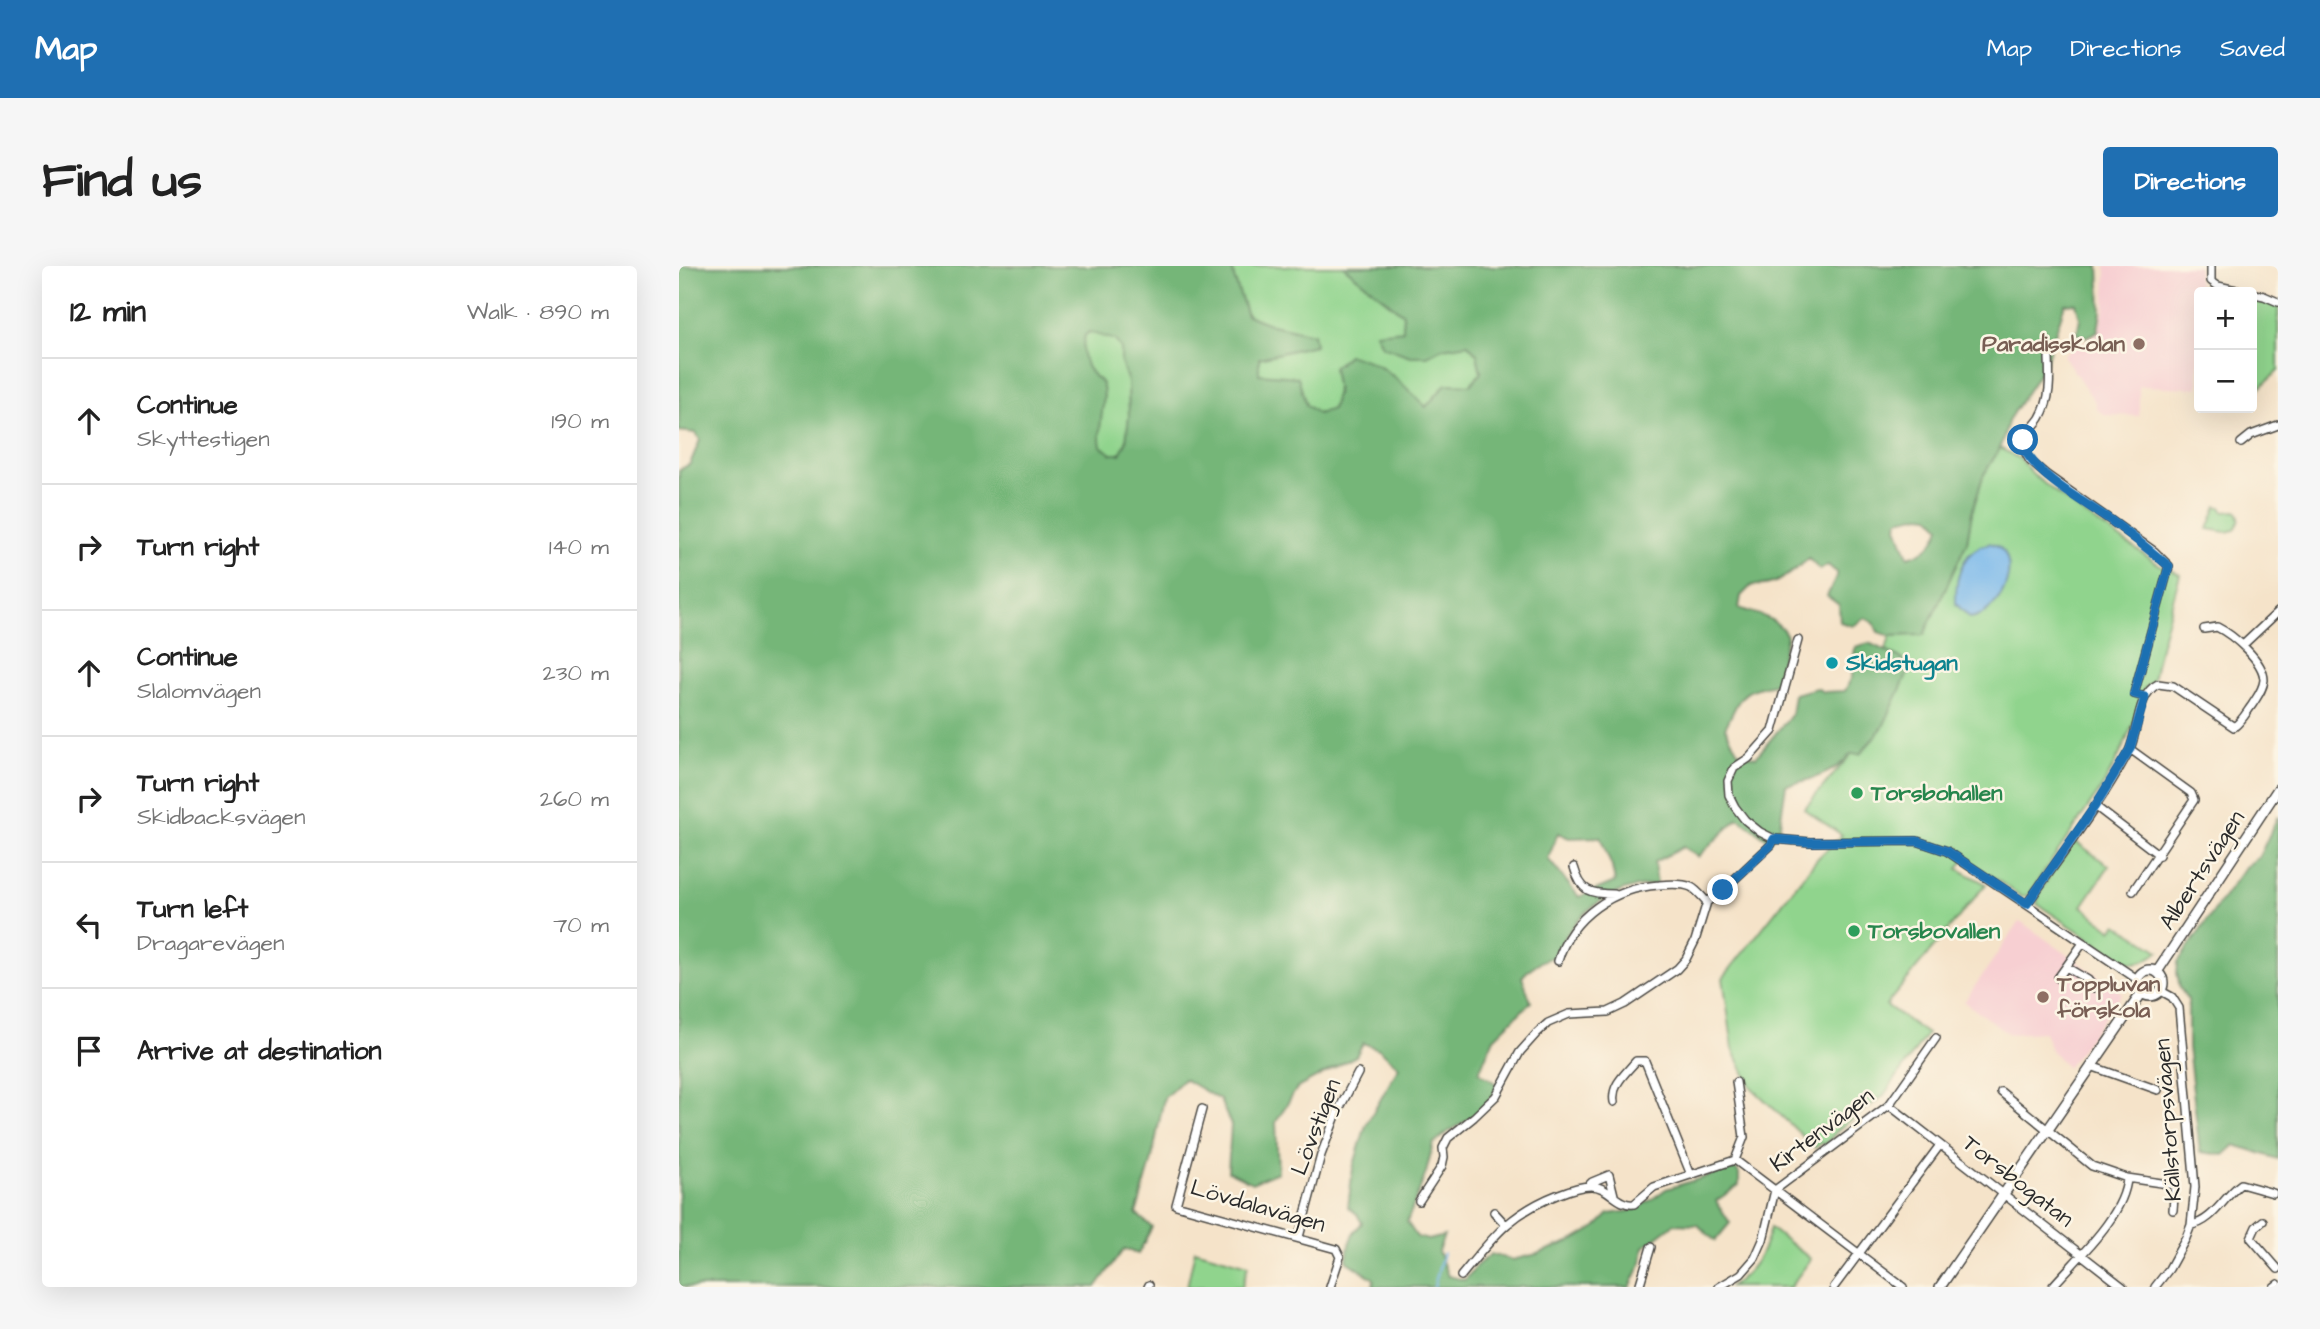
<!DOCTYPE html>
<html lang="en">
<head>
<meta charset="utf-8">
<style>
  :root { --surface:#fff; --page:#f6f6f6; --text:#222; --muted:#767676; --line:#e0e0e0; --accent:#1f6fb2 }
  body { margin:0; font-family:"Architects Daughter",sans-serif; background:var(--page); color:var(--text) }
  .controls { position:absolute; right:21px; top:21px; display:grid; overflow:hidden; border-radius:7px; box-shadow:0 7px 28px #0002 }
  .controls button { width:63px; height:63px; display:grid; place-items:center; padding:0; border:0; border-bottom:2px solid var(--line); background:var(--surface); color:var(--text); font:35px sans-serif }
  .stop { position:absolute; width:21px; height:21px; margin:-16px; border:5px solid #1f6fb2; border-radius:50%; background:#fff }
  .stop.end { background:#1f6fb2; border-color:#fff; box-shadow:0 2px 7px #0008 }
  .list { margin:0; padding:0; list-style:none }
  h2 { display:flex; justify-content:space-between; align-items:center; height:91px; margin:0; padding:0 28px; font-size:30px }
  h2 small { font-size:23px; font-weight:400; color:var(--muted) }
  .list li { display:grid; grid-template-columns:46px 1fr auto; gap:21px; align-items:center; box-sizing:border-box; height:126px; padding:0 28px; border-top:2px solid var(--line) }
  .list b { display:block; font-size:26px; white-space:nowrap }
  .list p { margin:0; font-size:23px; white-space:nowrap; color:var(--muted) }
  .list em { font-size:23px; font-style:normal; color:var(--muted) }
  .icon { flex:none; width:38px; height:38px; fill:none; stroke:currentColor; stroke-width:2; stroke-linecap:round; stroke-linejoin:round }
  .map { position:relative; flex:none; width:1599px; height:1021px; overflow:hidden; border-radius:7px }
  header { display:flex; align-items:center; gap:42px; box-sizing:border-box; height:98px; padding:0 35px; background:var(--accent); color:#fff }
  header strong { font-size:33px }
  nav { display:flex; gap:38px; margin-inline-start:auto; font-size:24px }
  .intro { display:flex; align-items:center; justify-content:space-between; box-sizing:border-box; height:168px; padding:0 42px }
  h1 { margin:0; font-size:49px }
  .button { padding:18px 32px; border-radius:7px; background:var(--accent); color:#fff; font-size:24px; font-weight:700 }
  main { display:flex; gap:42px; padding:0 42px }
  aside { flex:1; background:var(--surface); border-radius:7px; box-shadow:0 7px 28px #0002 }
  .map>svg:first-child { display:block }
</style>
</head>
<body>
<header>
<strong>Map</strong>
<nav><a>Map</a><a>Directions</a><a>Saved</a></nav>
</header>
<div class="intro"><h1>Find us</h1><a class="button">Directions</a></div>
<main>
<aside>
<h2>12 min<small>Walk · 890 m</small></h2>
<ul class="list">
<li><svg class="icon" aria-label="ahead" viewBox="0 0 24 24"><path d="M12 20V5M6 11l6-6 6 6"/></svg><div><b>Continue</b><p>Skyttestigen</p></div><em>190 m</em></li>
<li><svg class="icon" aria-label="right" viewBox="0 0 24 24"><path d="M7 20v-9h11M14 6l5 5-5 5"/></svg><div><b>Turn right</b></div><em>140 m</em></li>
<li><svg class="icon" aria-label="ahead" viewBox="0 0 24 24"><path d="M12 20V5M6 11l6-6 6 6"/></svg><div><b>Continue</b><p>Slalomvägen</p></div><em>230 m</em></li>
<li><svg class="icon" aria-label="right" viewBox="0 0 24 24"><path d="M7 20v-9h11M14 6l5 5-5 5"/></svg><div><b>Turn right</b><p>Skidbacksvägen</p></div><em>260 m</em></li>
<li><svg class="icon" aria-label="left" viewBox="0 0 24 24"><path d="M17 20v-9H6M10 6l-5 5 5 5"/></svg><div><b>Turn left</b><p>Dragarevägen</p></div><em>70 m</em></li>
<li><svg class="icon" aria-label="arrive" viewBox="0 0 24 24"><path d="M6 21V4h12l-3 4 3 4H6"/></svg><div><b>Arrive at destination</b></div></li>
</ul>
</aside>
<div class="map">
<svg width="1599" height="1021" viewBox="0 0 1599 1021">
  <rect width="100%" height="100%" fill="#fcf5e5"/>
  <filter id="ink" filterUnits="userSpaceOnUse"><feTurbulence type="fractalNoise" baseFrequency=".0143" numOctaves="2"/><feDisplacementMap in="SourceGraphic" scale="14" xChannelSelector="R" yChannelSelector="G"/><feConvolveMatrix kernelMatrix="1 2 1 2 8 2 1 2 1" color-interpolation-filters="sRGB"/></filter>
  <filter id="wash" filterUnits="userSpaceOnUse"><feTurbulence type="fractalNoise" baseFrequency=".00686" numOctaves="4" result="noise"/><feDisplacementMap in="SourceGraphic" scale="28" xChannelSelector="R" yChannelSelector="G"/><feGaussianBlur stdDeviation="1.57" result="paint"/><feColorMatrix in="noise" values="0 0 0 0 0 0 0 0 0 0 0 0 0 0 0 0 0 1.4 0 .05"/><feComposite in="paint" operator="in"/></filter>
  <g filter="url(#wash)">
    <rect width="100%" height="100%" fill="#f5e3c9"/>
    <!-- built -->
    <path fill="#f7cfd2" d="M1427,0H1519V122L1460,120V150L1427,149L1418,144L1416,136L1384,89L1420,66L1426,38Z
      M1341,655L1443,727L1388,802L1372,784L1365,766L1330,768L1285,736Z"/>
    <!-- green -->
    <path fill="#90d48d" stroke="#5e805c" stroke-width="2" d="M553,0H664L724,48V64L731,90H748L763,82L789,78L798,88L802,107L791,119L767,118L747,141C721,117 706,96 669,89L654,102L658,125L653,144L639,148L580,108L579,92L635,79L634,68L593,59L568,49L555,12Z
      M1579,33L1599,41V105L1573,129V34Z
      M411,66L436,74L442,82V96L449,116L450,150L447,176L442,188H432L422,181L419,171L425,131L405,99L402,85L406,69Z
      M1321,182L1341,193L1353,208L1399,244L1481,299L1501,308L1482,377L1474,414L1465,423L1460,444L1443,484L1425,518L1349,629L1343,631L1286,592L1279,603L1307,618L1207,739L1248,768L1204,830L1160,863L1146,879L1143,877L1136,882L1072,821L1054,783L1044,712L1139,592L1163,569L1125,543L1172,488H1181L1195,472L1220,391L1207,385L1211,370L1245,368L1288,276L1293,246L1304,210Z
      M1538,240L1542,241L1545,246L1557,245C1563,252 1560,256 1556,264L1547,266L1529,263Z
      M1396,575L1430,600L1403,640L1433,664L1438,658L1480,685C1469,694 1459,700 1445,695L1358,638C1360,620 1385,591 1396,575Z
      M1091,962L1132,993L1111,1021H1051C1074,1005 1084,989 1091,962Z
      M516,984L569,999L563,1021H508Z"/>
    <!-- forest -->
    <path fill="#74b678" stroke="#507052" stroke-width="2" fill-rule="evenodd" d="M0,0H553L555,12L568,49L593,59L634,68L636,79L580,92V108L619,111L627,139L639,148L653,143L658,125L654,102L669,89C705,96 722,117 747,141L767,118L791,119L802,107L798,88L789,78L763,82L748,90H731L703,80L697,67L724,64V48L664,0H1420L1422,45L1419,65L1407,71L1398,68L1401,52L1397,37L1386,38L1366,98L1330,153L1321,182L1304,210L1293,246L1288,276L1245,369L1211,370L1199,366L1195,357L1186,352L1174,360L1161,356L1160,339L1148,330L1157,312V306L1149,299L1141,304L1130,293C1110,307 1098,322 1073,319L1062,330L1060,342C1078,349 1099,351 1108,370L1096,418C1059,424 1062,431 1046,462L1059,486L1077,491L1112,449L1115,428L1138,422L1145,426L1166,425L1173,411L1176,381L1190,377L1220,391L1232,400L1204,461L1181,488H1172C1155,508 1132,514 1107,519L1100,565L1091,575L1059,552L1019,591L1004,581L975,596L978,618C966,620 951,621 940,626C907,639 890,661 875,691C861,694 852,700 843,711L852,736L815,772L800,806L819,819L813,831L796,849L766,868L754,878L747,907L728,956L738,971L749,974L765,970L759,985L769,1010L786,1014L798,999L812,988L833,994L858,988L895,974L917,961L930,948L950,945L972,934L987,923L1056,902L1060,907V919L1037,935L1051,957L1036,975L1019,959L995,958L965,981L963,996L951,1021H694L695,1013L668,995C669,979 671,969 683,957L678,948L669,941L674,902L687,859L720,801L700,783L684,777L677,790L618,822L597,856L599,906L573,917L549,905L552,859L541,834L505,813L485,832L472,897L457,948L473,961L459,988L445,983L417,1021H0V204L11,198L21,174L17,167L0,165ZM410,66L436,74L442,82V96L449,116L450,150L447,176L441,188H432L422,180C417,162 429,131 423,118C422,115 418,113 415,110C403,96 402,87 406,69ZM1242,249L1251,250L1261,261C1256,278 1247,286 1229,291L1218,261L1219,254ZM879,567L890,572L921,571L933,601L936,616L900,631L869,593Z
      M1599,550V893L1556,879L1545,889L1521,886L1509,781V734L1501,722L1498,707L1499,696L1566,601L1580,591Z"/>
    <!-- water -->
    <path fill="#77b7eb" stroke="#51718b" stroke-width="2" d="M1311,277C1346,285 1327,347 1291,352L1277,338C1276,312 1282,284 1311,277Z"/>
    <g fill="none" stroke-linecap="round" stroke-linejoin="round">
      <!-- stream -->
      <path stroke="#77b7eb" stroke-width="2" d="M755,1021L764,987"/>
    </g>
  </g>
  <g filter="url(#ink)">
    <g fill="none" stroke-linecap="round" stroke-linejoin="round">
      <!-- minor casing -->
      <g stroke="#494743" stroke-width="10">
        <path id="minor" d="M1532,0V15L1539,20L1585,30L1599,36
          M1370,92C1371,113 1372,133 1361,152C1355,161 1345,168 1343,180L1351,195L1368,209L1475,285L1490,300L1455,428L1466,431
          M1562,177L1572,169L1599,159
          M1119,374L1094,465L1070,492L1055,502L1049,515L1050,529L1056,541L1066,554L1081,566L1095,573L1131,576L1238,575L1268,585L1458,713
          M1564,379L1599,346
          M1451,483L1512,527L1515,534L1454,625
          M1416,540L1480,589
          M895,601C902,626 911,628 935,628
          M1348,638C1383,588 1421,539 1450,485C1460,465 1457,429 1479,418L1494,420L1555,461C1563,455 1567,447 1573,439C1578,431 1584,424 1585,414C1585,395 1554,369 1538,361L1525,363
          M879,695C892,650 935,622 980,619C990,618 1003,617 1012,621C1018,624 1023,631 1028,636
          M1387,701L1409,714L1415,722
          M1379,712L1404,677
          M1412,800L1479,824
          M1322,826L1413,900L1448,912L1496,919L1494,944
          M935,836C932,819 946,808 957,795H966L1012,909
          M1210,839L1444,1021
          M523,843L497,939L657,983L661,991L651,1021
          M1056,894L1224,1021
          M909,920L913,916L930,909L935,929
          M740,935L763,900L765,891L764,882L769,872L795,851L817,830L841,786L858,767L869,757L890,748L929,746L946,738L998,703L1007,693L1016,675L1028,636L1044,624L1092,579L1095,573
          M815,946L826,958
          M1584,955L1577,961L1572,972L1599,1003
          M1512,959C1534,956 1545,930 1562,918L1594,927
          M620,971L642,889L658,847L679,807
          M782,1010C814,971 831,947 880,928C890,924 901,920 912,920C930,920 938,940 955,938L975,921L1056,894L1065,871L1057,816
          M469,1021L470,1019
          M960,1021L972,981
          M1040,1021L1062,1008L1076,992L1084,974L1096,924L1210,839L1257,772
          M1155,1021L1261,879
          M1373,1021C1397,993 1446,950 1448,912
          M1476,1021L1490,1003L1507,972L1512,959L1516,921L1500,742L1493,731L1482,725
          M1595,1021L1599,1018"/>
      </g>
      <!-- tertiary casing -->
      <g stroke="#494743" stroke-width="12">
        <path id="tertiary" d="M1458 717a13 13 0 1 1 26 0a13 13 0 1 1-26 0Z
          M1478,706L1599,523
          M1261,1021L1462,728"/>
      </g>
      <!-- minor -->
      <use href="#minor" stroke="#fff" stroke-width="7"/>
      <!-- tertiary -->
      <use href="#tertiary" stroke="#fff" stroke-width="9"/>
    </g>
  </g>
  <g fill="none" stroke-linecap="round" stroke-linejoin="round" filter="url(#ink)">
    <!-- route -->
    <path stroke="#1f6fb2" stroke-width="9" d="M1044,624L1092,579L1095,573L1131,576L1238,575L1268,585L1348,638L1416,540L1451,483L1466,431L1455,428L1490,300C1470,284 1451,268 1430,253C1399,232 1361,213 1343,180L1344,174"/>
  </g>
  <!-- markers -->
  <g fill="#8d6e63" stroke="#fcf5e5" stroke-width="2.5">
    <circle cx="1460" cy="78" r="7"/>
    <circle cx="1364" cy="731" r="7"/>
  </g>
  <circle fill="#0f9aa8" stroke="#fcf5e5" stroke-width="2.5" cx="1153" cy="397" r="7"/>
  <g fill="#2e9e5b" stroke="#fcf5e5" stroke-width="2.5">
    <circle cx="1178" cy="527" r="7"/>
    <circle cx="1175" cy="665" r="7"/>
  </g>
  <g text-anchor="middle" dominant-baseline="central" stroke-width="5" stroke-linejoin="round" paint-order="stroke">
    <!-- education labels -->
    <g font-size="23" font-weight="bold" fill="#785e54" stroke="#fcf5e5" text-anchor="end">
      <text x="1446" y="78">Paradisskolan</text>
      <text x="1378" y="718" text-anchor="start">Toppluvan<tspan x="1378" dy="26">förskola</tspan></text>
    </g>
    <!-- culture labels -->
    <g font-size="23" font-weight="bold" fill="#0d838f" stroke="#fcf5e5" text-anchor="start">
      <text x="1167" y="397">Skidstugan</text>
    </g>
    <!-- leisure labels -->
    <g font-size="23" font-weight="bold" fill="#27864d" stroke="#fcf5e5" text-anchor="start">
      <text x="1192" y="527">Torsbohallen</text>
      <text x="1189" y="665">Torsbovallen</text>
    </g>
    <!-- street labels -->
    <g font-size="23" fill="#2b2b2b" stroke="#fcf5e5">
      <text transform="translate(1523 604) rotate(-57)">Albertsvägen</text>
      <text transform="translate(1489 854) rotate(-94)">Källstorpsvägen</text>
      <text transform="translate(637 861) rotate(-69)">Lövstigen</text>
      <text transform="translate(1143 864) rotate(-37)">Kirtenvägen</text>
      <text transform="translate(1339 915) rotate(38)">Torsbogatan</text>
      <text transform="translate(579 940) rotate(16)">Lövdalavägen</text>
    </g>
  </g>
</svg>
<div class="controls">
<button>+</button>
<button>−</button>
</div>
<div class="stop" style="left:1344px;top:174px"></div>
<div class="stop end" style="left:1044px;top:624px"></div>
</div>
</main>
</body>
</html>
